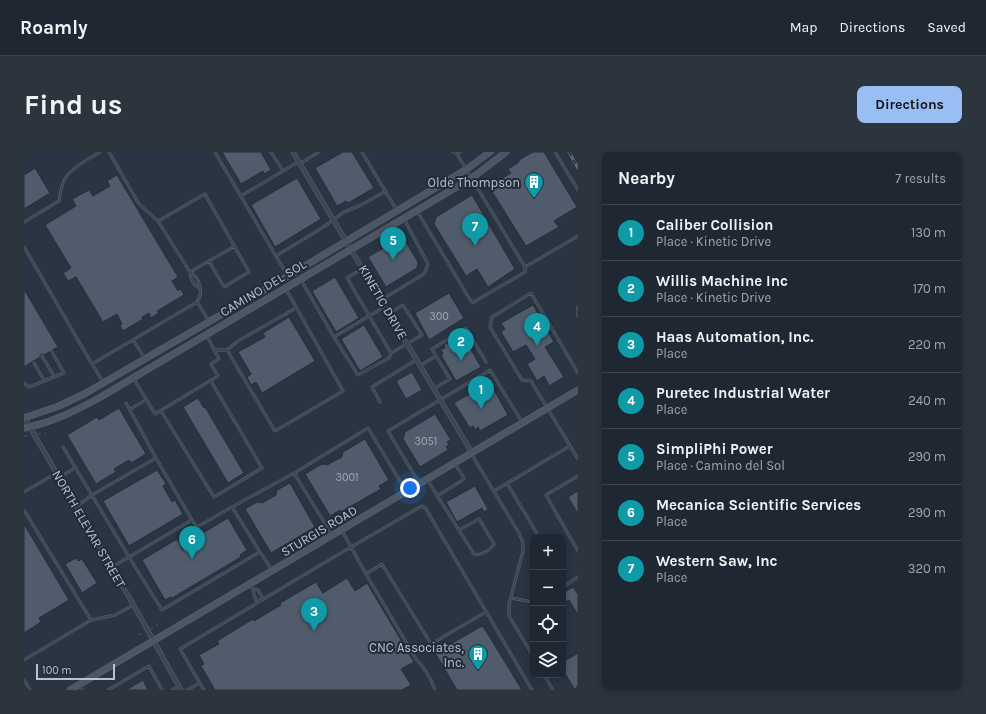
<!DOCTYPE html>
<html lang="en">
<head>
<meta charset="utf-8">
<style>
  :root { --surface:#1f2832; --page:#2c343e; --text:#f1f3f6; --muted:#a1a6ac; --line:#3c444d; --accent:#99bef3 }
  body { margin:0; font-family:Karla,sans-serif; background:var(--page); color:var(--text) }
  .controls { position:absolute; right:12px; bottom:12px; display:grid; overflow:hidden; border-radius:8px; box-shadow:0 2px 10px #0003 }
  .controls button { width:36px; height:36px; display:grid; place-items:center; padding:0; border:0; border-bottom:1px solid var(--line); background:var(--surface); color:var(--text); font:20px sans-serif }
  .scale { position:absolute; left:12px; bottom:10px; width:79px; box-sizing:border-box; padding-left:4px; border:2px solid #bbc2cc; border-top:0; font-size:11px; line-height:14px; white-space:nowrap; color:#bbc2cc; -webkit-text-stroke:3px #222c38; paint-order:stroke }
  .you { position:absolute; left:386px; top:336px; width:14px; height:14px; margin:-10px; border:3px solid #fff; border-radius:50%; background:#1a73e8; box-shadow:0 0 0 6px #1a73e833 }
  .badge { display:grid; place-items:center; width:26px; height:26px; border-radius:50%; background:var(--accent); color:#fff; font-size:13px; font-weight:700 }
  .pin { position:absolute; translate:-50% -33px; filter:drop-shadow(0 1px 2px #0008) }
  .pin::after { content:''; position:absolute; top:21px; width:14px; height:12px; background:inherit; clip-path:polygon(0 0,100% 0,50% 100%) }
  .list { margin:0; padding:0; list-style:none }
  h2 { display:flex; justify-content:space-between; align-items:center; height:52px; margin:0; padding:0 16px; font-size:17px }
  h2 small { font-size:13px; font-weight:400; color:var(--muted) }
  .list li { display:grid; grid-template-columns:26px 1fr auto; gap:12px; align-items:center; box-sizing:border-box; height:56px; padding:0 16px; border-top:1px solid var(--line) }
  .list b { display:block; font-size:15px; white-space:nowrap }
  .list p { margin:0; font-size:13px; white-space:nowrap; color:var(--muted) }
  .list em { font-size:13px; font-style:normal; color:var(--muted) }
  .icon { flex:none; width:22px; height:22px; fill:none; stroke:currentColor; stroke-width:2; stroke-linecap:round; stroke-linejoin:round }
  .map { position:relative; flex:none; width:554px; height:538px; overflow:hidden; border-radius:8px }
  header { display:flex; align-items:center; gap:24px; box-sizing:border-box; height:56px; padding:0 20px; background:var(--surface); border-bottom:1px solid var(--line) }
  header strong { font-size:19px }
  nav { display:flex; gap:22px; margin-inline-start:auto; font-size:14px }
  .intro { display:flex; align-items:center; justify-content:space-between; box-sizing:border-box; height:96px; padding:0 24px }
  h1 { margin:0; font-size:28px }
  .button { padding:10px 18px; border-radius:8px; background:var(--accent); color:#111; font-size:14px; font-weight:700 }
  main { display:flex; gap:24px; padding:0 24px }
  aside { flex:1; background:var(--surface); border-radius:8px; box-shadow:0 2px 10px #0003 }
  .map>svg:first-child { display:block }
</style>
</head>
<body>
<header>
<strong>Roamly</strong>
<nav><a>Map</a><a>Directions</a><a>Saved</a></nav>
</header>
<div class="intro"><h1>Find us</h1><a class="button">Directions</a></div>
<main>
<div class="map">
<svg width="554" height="538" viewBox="0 0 554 538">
  <rect width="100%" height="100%" fill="#293543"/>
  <!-- building -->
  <path fill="#505c6b" stroke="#242e3a" d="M198,0H237L247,18L240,22L239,19L217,32Z
    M319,0H328L350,36L324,51L322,49L313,54L291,16Z
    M509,0H520L553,55L530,69L535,75L502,94L467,38L473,36L470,31L487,21L484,17L495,10V8Z
    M11,16L26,41L0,57V23Z
    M93,23L154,125L148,129L154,139L157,137L160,143L133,159L135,161L127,166L125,161L118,165L119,167L99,179L96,173L98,172L93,162L79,170L52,125L44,129L39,121L47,116L21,73L52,54L48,47L65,38L69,44L86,34L83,29Z
    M273,26L297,67L251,95L227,53Z
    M448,43L491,117L464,135L453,117L442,124L410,72L412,65Z
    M379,85L394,110L393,116L362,135L344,105Z
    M311,125L335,166L312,180L288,139Z
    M0,137L34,195L20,203L17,202L16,205L0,215Z
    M425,141L440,166L405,188L391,161Z
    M509,153L530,190L521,195L540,225L525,234L520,224L513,229L503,212L511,207L502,193L489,200L477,180L481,177L477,171Z
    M265,165L291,209L238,241L232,230L227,233L223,225L227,222L214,200L241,185L239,181Z
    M340,173L359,205L336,219L317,187Z
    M438,182L457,215L432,229L417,203L419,202L417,198L421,196L420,193Z
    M388,220L398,238L382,247L372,229Z
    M461,233L468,234L484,263L456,279L454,275L451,278L449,274L446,276L430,251Z
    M174,246L180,256L181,255L220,321L204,331L159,255Z
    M95,256L122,302L107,311L105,308L90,317L92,320L72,332L43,283L73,265L75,268Z
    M411,262L427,288L423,290L425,293L422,295L424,298L396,315L379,287L381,280Z
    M341,287L365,328L355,334L357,337L317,360L316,358L306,364L281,322L298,312L303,313L318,305L319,300Z
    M133,318L142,332L139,334L148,350L151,348L159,362L105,394L79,349Z
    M266,331L291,375L247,401L221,357L233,350L238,351L252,343L253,338Z
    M451,334L464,357L460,360L458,356L433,370L422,350Z
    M554,339V362L544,345Z
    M204,366L223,398L216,403L217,405L148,446L147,445L141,448L118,408L153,387L159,398L179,386L177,382Z
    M0,372L45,448L15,466L17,470L0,481Z
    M52,406L54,409L58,407L73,431L58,441L41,412Z
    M323,426L331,439L343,431L390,510L377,517L387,533L378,538H191L177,514L180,512L175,503L195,492L193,489L229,467L230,469L257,453L256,451L292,430L299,441Z
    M549,435L554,442V463L545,448L539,451V441Z
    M458,474L462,479L498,538H433L411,501Z
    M554,501V538H551L539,518V510Z
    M119,528L124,538H102Z"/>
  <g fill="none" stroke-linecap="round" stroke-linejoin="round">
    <!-- lane casing -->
    <g stroke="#5c6570" stroke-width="3">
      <path id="lane" d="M85,0L115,52L134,69L166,120C176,126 180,140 173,150
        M191,0L263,123
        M247,0L259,19
        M338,0L372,57
        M429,0L433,2
        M436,0L433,2L501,115L554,84
        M531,0L554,38
        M277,11L295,0
        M217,44L274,10
        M393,59L448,151L501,120V115
        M134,69L181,42L225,120L200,135L185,109L166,120
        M0,70L35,49C36,41 37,32 42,25C50,14 65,7 76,0
        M0,95L68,212
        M252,104L298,76L320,60L337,53L362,39
        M185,109L211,94
        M338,117L323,126L367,201L398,183L379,153L366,161
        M166,120C166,128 169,132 176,137
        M277,128L310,185L360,155
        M357,148L400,122L404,112L380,67
        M554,155V164
        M310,185L334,223L365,206L367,201
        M109,188L120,205
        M191,198H203L251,279L319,239L262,137
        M203,198L214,189L272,156
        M18,204L30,224
        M10,211L20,228
        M397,213L412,204L408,197L442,176L462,210
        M554,221L507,141L468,165L466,175L498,228L507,229L554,307
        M110,227L131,262L194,224L187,212L195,207L183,184
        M79,230L68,212L173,150L185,169
        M0,231L5,235L40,221L28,200
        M411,236L426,227L412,204
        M356,250L348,235L392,208
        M102,251L132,306L168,368
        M106,257L122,248
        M137,259L190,345L238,316L187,229
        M39,295L105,405L168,368L173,375L208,355
        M448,303L495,381L499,391V399L485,452V464L509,504
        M270,321L308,383
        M554,324L522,343L554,399
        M36,325L51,316
        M404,329L450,402C456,405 467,397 470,392L455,367L435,378
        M395,331L364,279L466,218L498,270
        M483,331L515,385
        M470,339L546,294
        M0,340L32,321
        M413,344L439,328L440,326L431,312
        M53,354L68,343L132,306
        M0,358L67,468
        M318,379L342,422L358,412L407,492L462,460
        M236,400L248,418
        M88,415L105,405L138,458L236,400L208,355L272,320L344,276L382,339
        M342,422L392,507C400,515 407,527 411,538
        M539,427L542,433
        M227,433C230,438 229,442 232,448L237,449L238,445L234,438L229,437
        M539,435L554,425
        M487,446L509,450
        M0,508L67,468L91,463L109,453
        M520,523L529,538
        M0,528L6,538
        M56,534L58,538
        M84,538L125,514L138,538
        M148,538L154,535
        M163,538L176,531
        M180,538L156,497L327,395L398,354L402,357L508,538"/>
    </g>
    <!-- street casing -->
    <g stroke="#5c6570" stroke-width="5">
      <path id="street" d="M269,0L448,301
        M0,265L109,452L157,538"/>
    </g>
    <!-- secondary casing -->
    <g stroke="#5c6570" stroke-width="7">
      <path id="secondary" d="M0,266L35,254L62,241L264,124L443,17L466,0
        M0,276C27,271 51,259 75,246L448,26L482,0
        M46,538L554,238"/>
    </g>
    <!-- path -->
    <path stroke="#4a5e60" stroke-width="1" stroke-dasharray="3 3" stroke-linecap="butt" d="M14,282L21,281
      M0,284L5,283
      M127,477L134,472
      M115,483L119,481"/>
    <!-- lane -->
    <use href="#lane" stroke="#3d4753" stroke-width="2"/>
    <!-- street -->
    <use href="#street" stroke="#3d4753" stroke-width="4"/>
    <!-- secondary -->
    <use href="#secondary" stroke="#4c5665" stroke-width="6"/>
    <!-- rail casing -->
    <g stroke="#606b79" stroke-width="3">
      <path id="rail" d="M545,0L554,16"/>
    </g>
    <!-- rail -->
    <use href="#rail" stroke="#222c38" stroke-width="1.5" stroke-dasharray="4.5" stroke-linecap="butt"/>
  </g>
  <!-- icons -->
  <defs>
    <g id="building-pin" transform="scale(1)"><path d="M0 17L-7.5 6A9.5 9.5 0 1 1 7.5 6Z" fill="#0f9aa8" stroke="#222c38"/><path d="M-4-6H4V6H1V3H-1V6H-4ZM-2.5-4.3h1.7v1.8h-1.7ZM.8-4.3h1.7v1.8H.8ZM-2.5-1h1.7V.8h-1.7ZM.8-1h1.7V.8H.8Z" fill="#fff"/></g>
  </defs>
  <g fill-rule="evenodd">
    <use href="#building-pin" x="510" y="30"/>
    <use href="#building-pin" x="454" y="502"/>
  </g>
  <g text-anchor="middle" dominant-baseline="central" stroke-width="4" stroke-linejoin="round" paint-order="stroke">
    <!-- number labels -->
    <g font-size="11" fill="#a0a8b4">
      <text x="415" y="164">300</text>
      <text x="402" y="289">3051</text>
      <text x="323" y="325">3001</text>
    </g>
    <!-- poi labels -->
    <g font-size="13" fill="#bbc2cc" stroke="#222c38" text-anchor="end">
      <text x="496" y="30">Olde Thompson</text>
      <text x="440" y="495">CNC Associates,<tspan x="440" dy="15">Inc.</tspan></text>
    </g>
    <!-- street labels -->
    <g font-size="13" fill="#bbc2cc" stroke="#222c38">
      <text transform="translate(239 136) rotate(-31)">CAMINO DEL SOL</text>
      <text transform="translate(359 150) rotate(60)">KINETIC DRIVE</text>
      <text transform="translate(65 377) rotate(60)">NORTH ELEVAR STREET</text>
      <text transform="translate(295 379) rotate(-31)">STURGIS ROAD</text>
    </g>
  </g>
</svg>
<div class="controls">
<button>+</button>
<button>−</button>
<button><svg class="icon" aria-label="locate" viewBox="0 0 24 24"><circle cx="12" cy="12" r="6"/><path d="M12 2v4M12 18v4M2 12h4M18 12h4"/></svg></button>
<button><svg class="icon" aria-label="layers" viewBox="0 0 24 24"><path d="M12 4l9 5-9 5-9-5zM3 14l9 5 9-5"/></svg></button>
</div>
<div class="scale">100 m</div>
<div class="you"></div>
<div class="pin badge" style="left:457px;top:257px;background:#0f9aa8">1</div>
<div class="pin badge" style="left:437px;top:209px;background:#0f9aa8">2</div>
<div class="pin badge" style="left:290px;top:479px;background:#0f9aa8">3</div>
<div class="pin badge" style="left:513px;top:194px;background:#0f9aa8">4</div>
<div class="pin badge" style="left:369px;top:108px;background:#0f9aa8">5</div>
<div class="pin badge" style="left:168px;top:407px;background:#0f9aa8">6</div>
<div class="pin badge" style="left:451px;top:94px;background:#0f9aa8">7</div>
</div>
<aside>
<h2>Nearby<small>7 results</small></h2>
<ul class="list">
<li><span class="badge" style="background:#0f9aa8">1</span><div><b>Caliber Collision</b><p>Place · Kinetic Drive</p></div><em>130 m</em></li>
<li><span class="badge" style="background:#0f9aa8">2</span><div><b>Willis Machine Inc</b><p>Place · Kinetic Drive</p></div><em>170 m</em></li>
<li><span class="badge" style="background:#0f9aa8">3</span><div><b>Haas Automation, Inc.</b><p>Place</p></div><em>220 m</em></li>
<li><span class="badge" style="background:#0f9aa8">4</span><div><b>Puretec Industrial Water</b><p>Place</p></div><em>240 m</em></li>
<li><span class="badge" style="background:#0f9aa8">5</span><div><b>SimpliPhi Power</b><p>Place · Camino del Sol</p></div><em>290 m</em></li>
<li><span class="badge" style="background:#0f9aa8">6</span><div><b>Mecanica Scientific Services</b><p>Place</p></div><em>290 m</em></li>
<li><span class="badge" style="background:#0f9aa8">7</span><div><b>Western Saw, Inc</b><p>Place</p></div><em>320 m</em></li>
</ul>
</aside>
</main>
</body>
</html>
